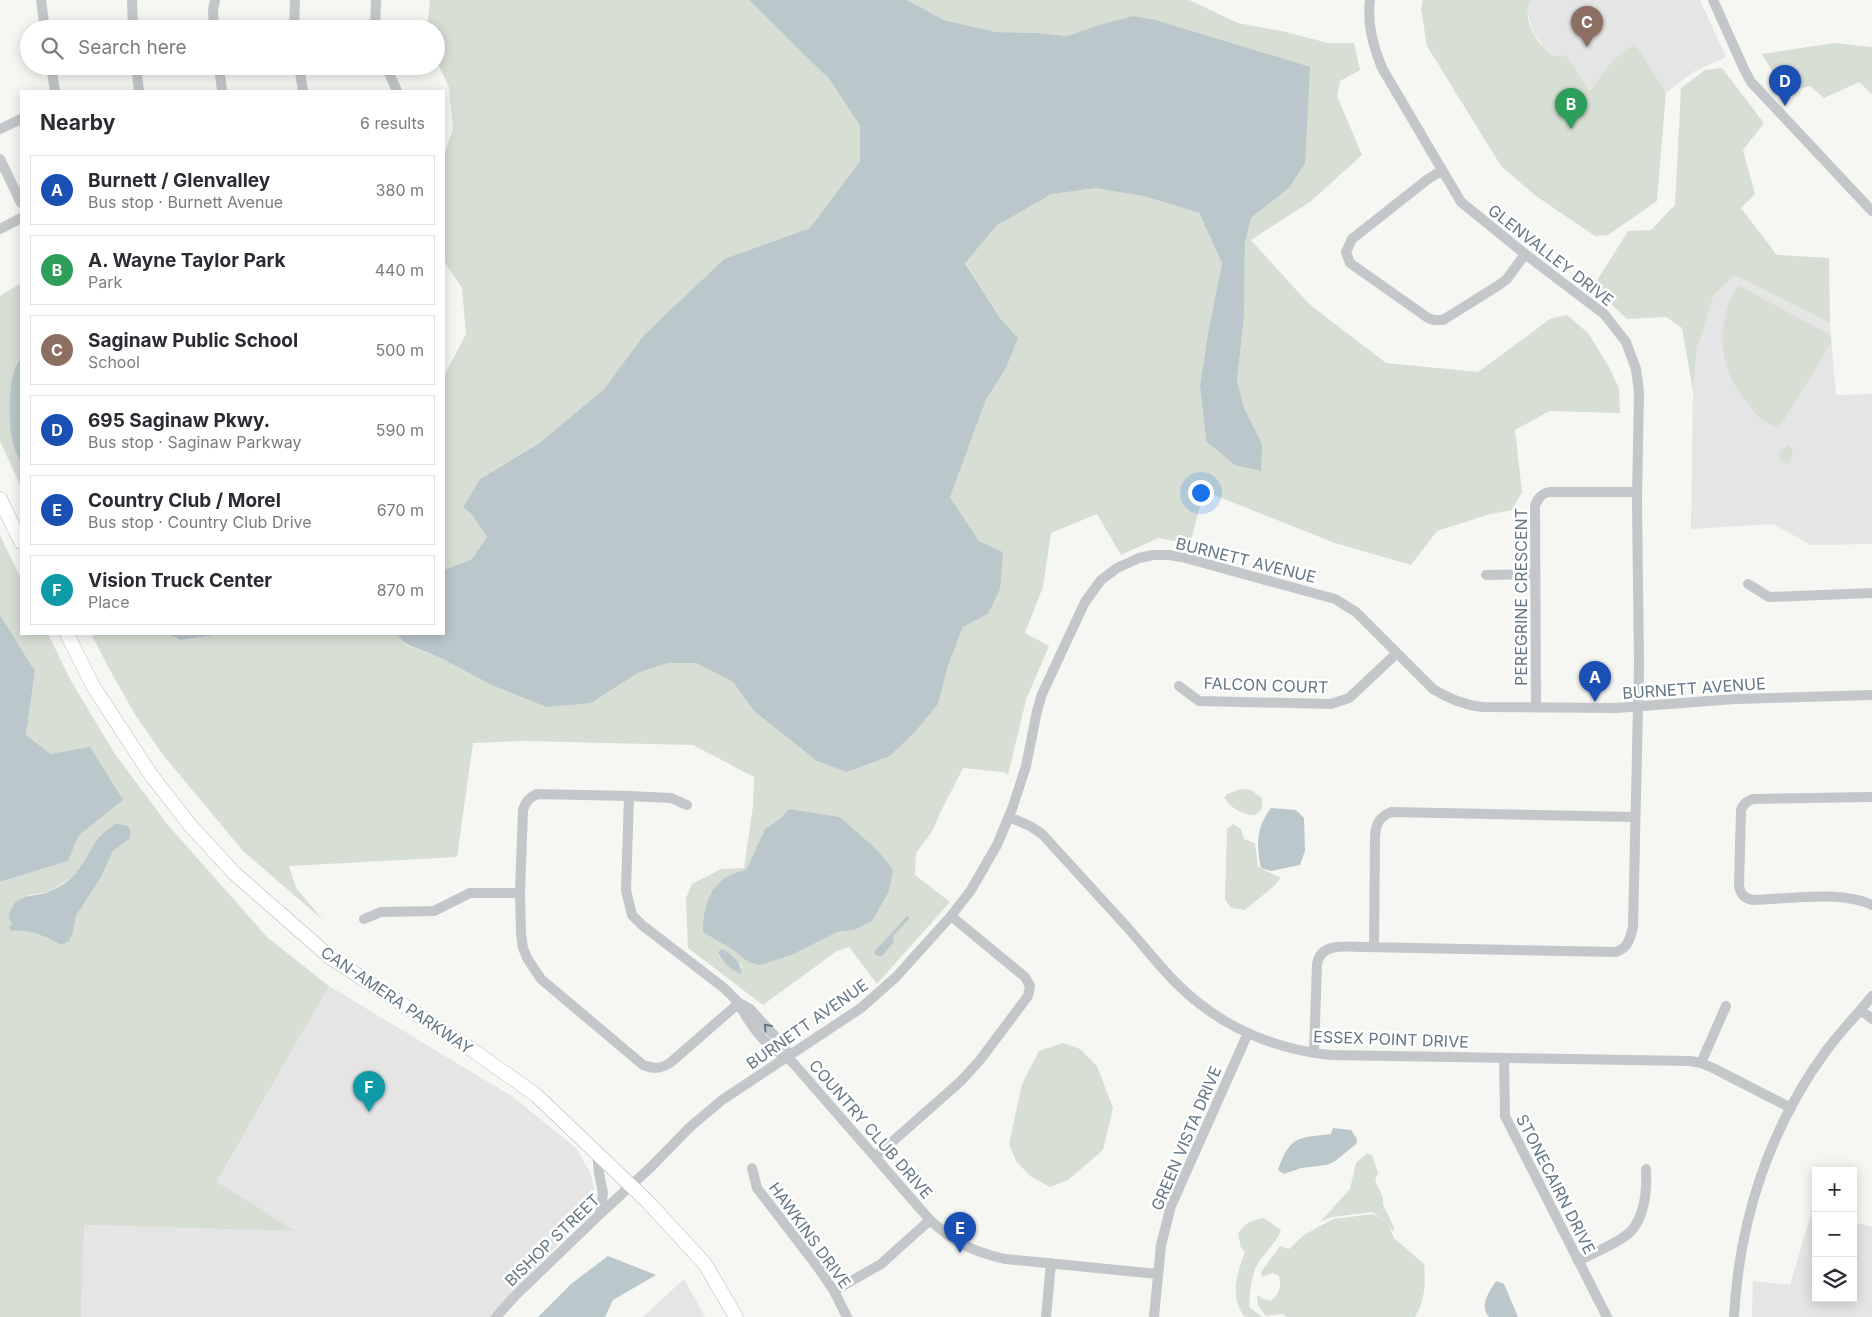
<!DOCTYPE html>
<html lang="en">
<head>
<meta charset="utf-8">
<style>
  :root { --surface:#fff; --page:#f7f7f7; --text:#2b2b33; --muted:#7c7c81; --line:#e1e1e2; --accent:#1a73e8 }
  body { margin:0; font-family:Inter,sans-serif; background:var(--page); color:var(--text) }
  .controls { position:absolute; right:15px; bottom:15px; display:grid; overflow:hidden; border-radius:0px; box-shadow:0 2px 12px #0003 }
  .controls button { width:45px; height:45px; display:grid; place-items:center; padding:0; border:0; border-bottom:1px solid var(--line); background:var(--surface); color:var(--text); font:25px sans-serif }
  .you { position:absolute; left:1200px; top:492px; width:18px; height:18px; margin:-12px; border:4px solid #fff; border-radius:50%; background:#1a73e8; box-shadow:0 0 0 8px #1a73e833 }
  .badge { display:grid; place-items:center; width:32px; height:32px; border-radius:50%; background:var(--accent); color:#fff; font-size:16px; font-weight:700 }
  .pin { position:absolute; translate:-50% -41px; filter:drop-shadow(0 1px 2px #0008) }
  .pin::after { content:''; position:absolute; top:26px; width:18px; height:15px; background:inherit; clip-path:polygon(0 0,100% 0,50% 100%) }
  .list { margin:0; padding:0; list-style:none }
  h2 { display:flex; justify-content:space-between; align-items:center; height:65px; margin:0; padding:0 20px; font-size:21px }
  h2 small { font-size:16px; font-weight:400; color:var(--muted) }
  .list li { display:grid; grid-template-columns:32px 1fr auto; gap:15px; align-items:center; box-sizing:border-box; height:70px; margin:0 10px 10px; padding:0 10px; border:1px solid var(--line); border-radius:0px }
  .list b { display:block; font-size:19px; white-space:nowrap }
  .list p { margin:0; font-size:16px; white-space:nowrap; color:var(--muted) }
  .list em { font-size:16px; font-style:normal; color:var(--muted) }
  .icon { flex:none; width:28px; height:28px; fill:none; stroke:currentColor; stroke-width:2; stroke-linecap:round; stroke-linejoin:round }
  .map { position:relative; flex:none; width:1872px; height:1317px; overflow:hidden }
  .search { position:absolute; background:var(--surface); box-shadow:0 2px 12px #0003; left:20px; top:20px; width:425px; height:55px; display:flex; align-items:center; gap:12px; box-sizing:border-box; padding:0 18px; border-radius:28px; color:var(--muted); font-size:19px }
  .panel { position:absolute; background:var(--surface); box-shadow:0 2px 12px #0003; left:20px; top:90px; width:425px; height:545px; border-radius:0px }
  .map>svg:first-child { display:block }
</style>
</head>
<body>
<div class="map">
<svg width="1872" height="1317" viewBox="0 0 1872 1317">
  <rect width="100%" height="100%" fill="#f6f6f3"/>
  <!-- built -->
  <path fill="#e4e5e4" d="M1531,0H1700L1726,57L1693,72L1666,93L1635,45L1612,61L1590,91L1566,55L1553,56L1545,50L1533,31L1528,15V5Z
    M1735,275L1830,323L1836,395L1872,394V544L1811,545L1773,524L1691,529L1693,391L1697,350L1714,295Z
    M329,986L513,1097L576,1148L591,1174L594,1190L590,1209L492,1317H81L83,1225L294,1231L217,1183Z
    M1812,1211L1816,1212V1298H1853V1222L1872,1227V1317H1752L1753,1281L1790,1285Z
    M684,1279L705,1317H643Z"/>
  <!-- green -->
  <path fill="#d7ded4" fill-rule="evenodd" d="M430,0H749L830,80L860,126V161L810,228L724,259L644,335L604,389L538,444L480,479L463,507L473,516L487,537L472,559L444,570V376L466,334L462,288L444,261V155L453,129L449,87L436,60V29H427Z
    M907,0H1189L1238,23L1286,32L1328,43H1354L1360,70L1340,81L1337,96L1362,155L1310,202L1251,240L1309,304L1386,363L1478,372L1550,319L1567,315L1588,333L1610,369L1619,388L1620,413L1550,411L1515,430L1522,492L1512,510L1490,514L1437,531L1411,565L1335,543L1204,491L1190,544L1158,538L1121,555L1097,514L1051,533L1043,587L1025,633L1049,646L1026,700L1008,775L1003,772L963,768L938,817L933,830L916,853L915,875L950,902L877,984L849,947L837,951L763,1005L688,948L686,898L692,884L721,869L744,868L753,806L754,777L693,745L523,741L473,743L457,857L289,866L296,888L323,920L243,851L163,755L136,716L112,674L91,634H169L180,640L223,634H397L404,644L443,659L591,703L638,673L668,663H696L733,682L754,711L890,756L916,731L938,704L948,666L963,627L988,614L1003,552L979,541L950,497L986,400L1006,368L1018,338L1000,318L965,262L996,226L1052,194L1095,187L1144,196L1199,213L1222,263L1208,333L1200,386L1206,441L1262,444L1244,408L1237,380L1244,317L1245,243L1251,218L1289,188L1152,19L1133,16L1098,25L1068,36L1038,33L996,32L944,20ZM789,809L840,817L856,833L854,930L837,932L815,942L748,962L732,949L703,931L728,876L748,869L765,829L782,817ZM718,952L740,964L742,967L736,972L719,957Z
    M1423,0H1531C1520,18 1538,46 1553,56L1566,55L1590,91L1612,61L1635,44L1666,93L1657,201L1608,235L1595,236L1536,196L1501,166L1427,46L1421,9Z
    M1834,43L1872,47V94L1859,82L1824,98L1810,86L1790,91L1774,74L1762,54Z
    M1722,68L1764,123L1743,150L1755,194L1741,208L1777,255L1829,258L1830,323L1735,275L1714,295L1697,350L1693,391L1682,328L1666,317L1627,319L1593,287L1628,231L1651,230L1675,205L1681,88L1705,70Z
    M21,283V357L16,363L13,445L21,462V487L0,441V296Z
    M1738,285L1830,335L1831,343L1779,428C1774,425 1767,423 1762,419C1757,416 1753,410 1749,405C1718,371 1714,324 1738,285Z
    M1789,445L1793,452L1789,463H1782L1779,457L1781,450Z
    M0,535L21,579V634H48L70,679L115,754L168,825L268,938L329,986L217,1182L295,1231L84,1225L81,1317H0V882L68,861L79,835L122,799L51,754L26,735L35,671L0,615ZM115,823L128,826L129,839L113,851L101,877L76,916L73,932L61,945C42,935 32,930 11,931L9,928L28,895L48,892L76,875L101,834L110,830Z
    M1241,789L1251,790L1262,798V809L1255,815C1240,814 1233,809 1224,798L1227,794Z
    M1233,824L1241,829L1244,839L1255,843L1258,867L1281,878L1274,886L1245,910L1231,908L1225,899L1227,829Z
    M1063,1043L1080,1049L1097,1066L1113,1108L1103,1150L1068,1180L1050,1187L1030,1176L1016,1161L1009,1144L1022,1084L1039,1051Z
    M1367,1153L1372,1155L1378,1173L1375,1181L1383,1197V1205L1394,1227V1232L1389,1226L1394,1238L1424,1264C1426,1282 1425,1301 1415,1317H1287L1282,1314L1266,1316L1258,1305L1257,1295L1263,1299L1271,1301C1279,1294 1282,1287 1279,1276L1273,1273L1262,1277L1261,1272L1280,1246L1289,1249L1304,1235L1333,1219L1374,1214L1388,1224L1373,1212L1332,1217L1320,1222L1350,1189L1356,1163Z
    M1264,1218L1281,1230C1276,1244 1263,1253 1256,1267C1251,1278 1250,1295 1249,1307L1262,1317H1245C1229,1298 1237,1273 1245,1252L1241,1248L1238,1234C1244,1223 1252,1220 1264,1218Z"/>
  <!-- water -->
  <path fill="#bac7cb" d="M749,0H907L944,20L996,32L1038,33L1068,36L1098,25L1133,16L1152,19L1310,67L1305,163L1289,188L1251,218L1245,243L1244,317L1237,380L1244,408L1262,444L1261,471L1235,465L1206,441L1200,386L1208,333L1222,263L1199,213L1144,196L1095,188L1052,194L996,226L965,263L1000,318L1018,338L1006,368L986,400L950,497L979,541L1003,552L1000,589L988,614L963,627L948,666L938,704L916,731L890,756L847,772L817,761L754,711L733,682L696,663H668L638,673L591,703L547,707L492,685L443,659L404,643L397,634H444V570L472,559L487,537L473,516L463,507L480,479L538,444L604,389L644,335L724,259L810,228L860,161V126L830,80Z
    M21,357V462C18,456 14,450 13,444C8,424 7,373 21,357Z
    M0,615L35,671L26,735L51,754L90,747L123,800L79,835L68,861L0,882Z
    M169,634H223L180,640Z
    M1271,808L1296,810L1304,818L1305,851L1300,865L1271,871L1261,868C1256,844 1256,828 1271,808Z
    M789,809L840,817L878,851L893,870L889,891L872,921L854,930L837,932L791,955L760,965L748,962L732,949L703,932C703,910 708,888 728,876C734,873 742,871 747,869L765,829L782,817Z
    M115,823L128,826L131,832L129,839L113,851L101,877L76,916L73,932L69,941L61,945C42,935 32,930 11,931L9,928L12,923L9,918C12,895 28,897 46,893C51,891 56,888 60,886C83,873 85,855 100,836C104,831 111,829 115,823Z
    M907,916L910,918L893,936L894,942L882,956H877L874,952Z
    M722,949C731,953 743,963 741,974C733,972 720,960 718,952Z
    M1333,1128L1351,1130L1357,1139L1356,1144L1334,1162L1326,1165L1301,1168L1284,1174L1278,1170C1290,1136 1297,1138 1331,1134Z
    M608,1256L656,1275L613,1300L605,1317H538L571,1284Z
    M1496,1281L1504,1284L1518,1317H1489C1479,1306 1489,1292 1496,1281Z"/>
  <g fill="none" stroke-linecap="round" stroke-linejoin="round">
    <!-- major casing -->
    <g stroke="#b4b9bc" stroke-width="15">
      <path id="major" d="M0,499L21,542
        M67,634L93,686L151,775L190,825L234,873L331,958L471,1049L536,1095L648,1202L705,1264L736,1317"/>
    </g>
    <!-- minor -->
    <path stroke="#c3c7ca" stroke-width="10" d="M41,0L45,29
      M132,0L133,29
      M1713,0L1744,69L1751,82L1872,211
      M214,29L213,10L215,0
      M294,29L295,0
      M375,29L376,0
      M51,66L55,91
      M136,66L139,91
      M219,66L222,91
      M299,66L303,91
      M386,66L397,91
      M0,129L21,119
      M0,159L21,203
      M1441,171L1428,179L1352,239L1346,252L1350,263L1428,318L1434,320H1443L1499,285L1507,279L1525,254
      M0,229L21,218
      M1486,575L1535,574
      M1748,584L1769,597L1872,593
      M1179,686L1199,701L1331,704L1349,698L1397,653
      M1536,708L1535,506C1538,498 1541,494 1549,492H1637
      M629,796L626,890L632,915L642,925L724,988L739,1003L750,1009L785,1047L788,1057
      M1872,797L1753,799C1747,801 1743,804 1741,810L1739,886C1741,895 1744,898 1753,900C1787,899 1842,890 1872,905
      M687,805L671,798L629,796L537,794C529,798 526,801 523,810L520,893L521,934L523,948L527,958L541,979L643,1065C653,1069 660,1069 670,1063L739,1003
      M1009,817L1030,826L1042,834C1070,865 1099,896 1127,927C1150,953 1172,983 1200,1004C1237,1033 1283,1050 1330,1055L1690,1061L1701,1063L1713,1068L1791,1108
      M364,919L381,912L434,911L470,893H520
      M1374,947L1375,836C1376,824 1379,817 1391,812L1635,817
      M739,1003C744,1016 763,1042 775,1050C782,1055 788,1057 794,1064L930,1220C955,1243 971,1251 1005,1259L1158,1274
      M1861,1010L1872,1019
      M1314,1053L1317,964C1321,941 1348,947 1366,947L1616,952C1628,948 1630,939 1633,927L1639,665L1637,500L1639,391L1636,369L1626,342L1604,314L1525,254L1461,202L1382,68C1373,45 1367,25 1370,0
      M1504,1058L1505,1116L1607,1317
      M1701,1063L1726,1006
      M597,1152L599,1173L603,1193L600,1214
      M875,1157L961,1081L980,1060L1028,996L1030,986L1025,977L951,916
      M752,1168L757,1188L817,1266L834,1291L847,1317
      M1578,1261C1592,1254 1623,1241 1632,1230C1646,1213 1647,1189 1646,1169
      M834,1291L881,1264L930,1220
      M496,1317L515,1296L600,1214L651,1167L690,1127L722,1100L861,1008L896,977L951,916L971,890L997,845L1012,809L1026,766L1037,711L1042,694L1085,602L1101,580L1117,568L1139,558L1153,555H1169L1182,557L1335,599L1356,612L1433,689C1449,699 1463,705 1482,707L1616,708L1735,699L1872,695
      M1046,1317L1051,1263
      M1154,1317L1161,1245L1171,1206L1248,1033
      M1734,1317C1739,1221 1769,1129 1826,1051C1840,1032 1857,1015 1872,996"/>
    <!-- major -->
    <use href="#major" stroke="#fff" stroke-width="14"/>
  </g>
  <!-- one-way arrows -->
  <defs><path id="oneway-chevron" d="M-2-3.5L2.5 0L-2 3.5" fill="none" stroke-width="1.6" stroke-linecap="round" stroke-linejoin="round" transform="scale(1.25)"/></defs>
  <use stroke="#647785" href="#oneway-chevron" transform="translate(767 1027) rotate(-132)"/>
  <g text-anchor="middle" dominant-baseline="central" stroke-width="5" stroke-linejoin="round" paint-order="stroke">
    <!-- street labels -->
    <g font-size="16" fill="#647785" stroke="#fff">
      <text transform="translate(1551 255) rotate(38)">GLENVALLEY DRIVE</text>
      <text transform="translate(1246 560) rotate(14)">BURNETT AVENUE</text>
      <text transform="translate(1521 597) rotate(-90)">PEREGRINE CRESCENT</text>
      <text transform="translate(1266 685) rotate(2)">FALCON COURT</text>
      <text transform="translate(1694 688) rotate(-4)">BURNETT AVENUE</text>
      <text transform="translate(397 1000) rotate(34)">CAN-AMERA PARKWAY</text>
      <text transform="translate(807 1024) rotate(-35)">BURNETT AVENUE</text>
      <text transform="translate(1391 1039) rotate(2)">ESSEX POINT DRIVE</text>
      <text transform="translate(871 1129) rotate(49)">COUNTRY CLUB DRIVE</text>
      <text transform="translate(1186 1138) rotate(-67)">GREEN VISTA DRIVE</text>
      <text transform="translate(1556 1184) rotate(63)">STONECAIRN DRIVE</text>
      <text transform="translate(810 1235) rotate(54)">HAWKINS DRIVE</text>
      <text transform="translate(552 1240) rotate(-44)">BISHOP STREET</text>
    </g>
  </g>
</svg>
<div class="controls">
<button>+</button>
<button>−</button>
<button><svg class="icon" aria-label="layers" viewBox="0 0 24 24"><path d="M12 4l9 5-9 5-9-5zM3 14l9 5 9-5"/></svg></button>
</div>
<div class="you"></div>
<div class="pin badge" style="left:1595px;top:702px;background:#1a4fb4">A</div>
<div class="pin badge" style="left:1571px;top:129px;background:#2e9e5b">B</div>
<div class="pin badge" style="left:1587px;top:47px;background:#8d6e63">C</div>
<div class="pin badge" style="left:1785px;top:106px;background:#1a4fb4">D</div>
<div class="pin badge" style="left:960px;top:1253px;background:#1a4fb4">E</div>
<div class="pin badge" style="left:369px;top:1112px;background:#0f9aa8">F</div>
<div class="search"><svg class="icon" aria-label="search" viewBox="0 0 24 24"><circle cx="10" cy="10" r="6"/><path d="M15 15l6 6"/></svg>Search here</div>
<section class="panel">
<h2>Nearby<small>6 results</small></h2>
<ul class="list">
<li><span class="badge" style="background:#1a4fb4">A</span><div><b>Burnett / Glenvalley</b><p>Bus stop · Burnett Avenue</p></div><em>380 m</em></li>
<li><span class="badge" style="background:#2e9e5b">B</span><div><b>A. Wayne Taylor Park</b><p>Park</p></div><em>440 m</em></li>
<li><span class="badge" style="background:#8d6e63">C</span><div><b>Saginaw Public School</b><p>School</p></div><em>500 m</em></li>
<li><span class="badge" style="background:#1a4fb4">D</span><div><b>695 Saginaw Pkwy.</b><p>Bus stop · Saginaw Parkway</p></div><em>590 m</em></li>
<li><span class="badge" style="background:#1a4fb4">E</span><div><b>Country Club / Morel</b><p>Bus stop · Country Club Drive</p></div><em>670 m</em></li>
<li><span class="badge" style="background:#0f9aa8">F</span><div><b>Vision Truck Center</b><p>Place</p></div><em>870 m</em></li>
</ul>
</section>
</div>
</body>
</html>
